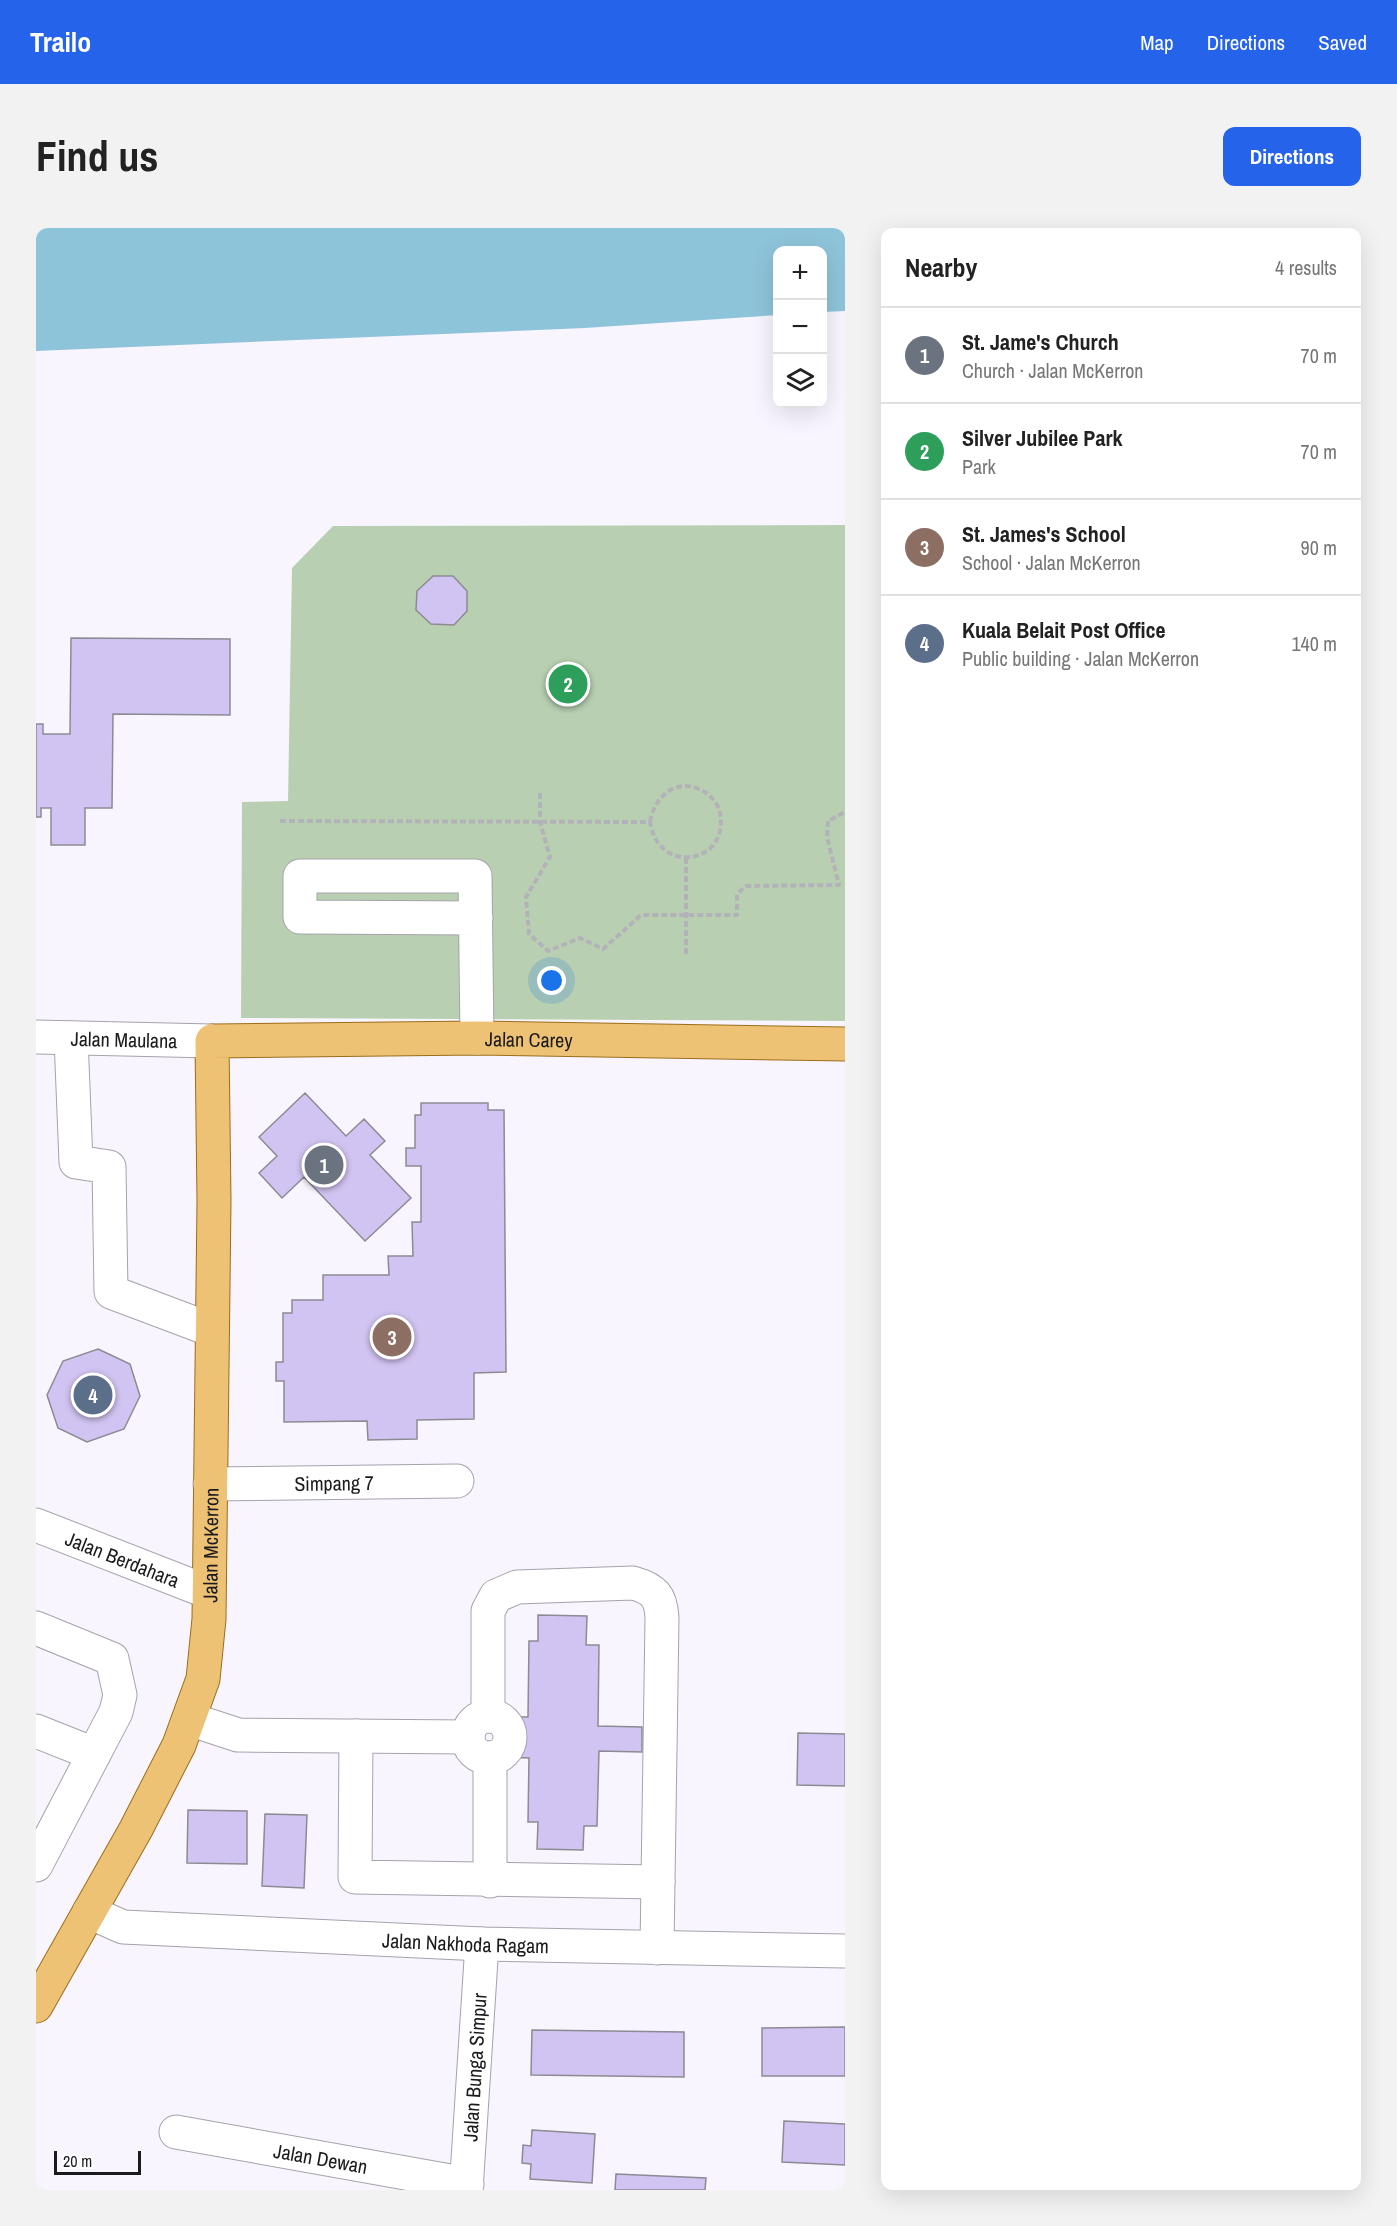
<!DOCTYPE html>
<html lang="en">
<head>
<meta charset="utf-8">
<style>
  :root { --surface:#fff; --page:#f2f2f2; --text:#222; --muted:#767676; --line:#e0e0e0; --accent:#2563eb }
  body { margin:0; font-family:"Archivo Narrow",sans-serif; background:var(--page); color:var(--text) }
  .controls { position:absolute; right:18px; top:18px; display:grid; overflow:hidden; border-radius:12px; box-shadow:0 6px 24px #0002 }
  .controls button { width:54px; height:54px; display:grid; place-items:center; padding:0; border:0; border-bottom:2px solid var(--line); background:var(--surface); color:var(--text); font:30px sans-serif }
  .scale { position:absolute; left:18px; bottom:15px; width:87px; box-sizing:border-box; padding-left:6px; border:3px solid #1b1a1d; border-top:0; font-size:16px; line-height:21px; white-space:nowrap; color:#1b1a1d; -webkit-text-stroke:4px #fff; paint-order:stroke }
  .you { position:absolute; left:516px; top:753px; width:21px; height:21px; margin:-15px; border:4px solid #fff; border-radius:50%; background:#1a73e8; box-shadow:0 0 0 9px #1a73e833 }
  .badge { display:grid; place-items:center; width:39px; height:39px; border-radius:50%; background:var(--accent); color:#fff; font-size:20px; font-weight:700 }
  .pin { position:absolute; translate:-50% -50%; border:3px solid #fff; box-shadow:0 2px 6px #0006 }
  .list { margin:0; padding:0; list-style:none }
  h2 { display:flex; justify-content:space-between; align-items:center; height:78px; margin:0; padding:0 24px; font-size:26px }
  h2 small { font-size:20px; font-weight:400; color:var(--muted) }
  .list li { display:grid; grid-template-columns:39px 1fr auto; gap:18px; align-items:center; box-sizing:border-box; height:96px; padding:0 24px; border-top:2px solid var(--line) }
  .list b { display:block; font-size:22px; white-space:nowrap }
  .list p { margin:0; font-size:20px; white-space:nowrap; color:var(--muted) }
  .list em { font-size:20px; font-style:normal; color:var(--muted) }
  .icon { flex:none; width:33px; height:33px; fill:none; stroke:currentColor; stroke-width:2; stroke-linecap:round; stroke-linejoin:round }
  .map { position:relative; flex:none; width:809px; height:1962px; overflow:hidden; border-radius:12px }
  header { display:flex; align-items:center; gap:36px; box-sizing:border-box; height:84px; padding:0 30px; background:var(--accent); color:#fff }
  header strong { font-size:28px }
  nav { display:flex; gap:33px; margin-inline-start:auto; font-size:21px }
  .intro { display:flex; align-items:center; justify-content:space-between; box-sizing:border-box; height:144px; padding:0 36px }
  h1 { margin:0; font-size:42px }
  .button { padding:15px 27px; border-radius:12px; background:var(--accent); color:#fff; font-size:21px; font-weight:700 }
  main { display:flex; gap:36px; padding:0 36px }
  aside { flex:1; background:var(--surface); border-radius:12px; box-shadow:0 6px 24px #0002 }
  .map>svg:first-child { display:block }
</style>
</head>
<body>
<header>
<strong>Trailo</strong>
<nav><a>Map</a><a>Directions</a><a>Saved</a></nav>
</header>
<div class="intro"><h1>Find us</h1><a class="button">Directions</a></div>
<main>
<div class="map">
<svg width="809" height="1962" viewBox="0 0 809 1962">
  <rect width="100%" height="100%" fill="#f8f5fe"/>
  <!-- green -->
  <path fill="#b8d0b1" d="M809,297V793L205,790L206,574L252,573L256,340L297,298Z"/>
  <!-- water -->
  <path fill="#8ec4da" d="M0,0H809V83L787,84L786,22H742L741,87L549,100L0,123Z"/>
  <!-- building -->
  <path fill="#d2c4f2" stroke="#8c8a92" stroke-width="1.5" d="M397,348H417L431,363V383L418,397L395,396L380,382L381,363Z
    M35,410L194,411V487L77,486L76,580H49V617H15V580H5V589H0V496H7V506H34Z
    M269,865L310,908L328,891L349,913L334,927L375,970L329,1013L268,949L246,970L223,945L241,928L223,909Z
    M385,875H452V882H468L470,1144L438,1145V1191L381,1192V1211L332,1212L331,1193L248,1194V1153H240V1134H247V1085H256V1072H287V1047H353L352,1028H377L376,994H385V938H370V920H379V887H385Z
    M62,1121L94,1136L104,1168L88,1201L51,1214L22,1200L11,1167L27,1133Z
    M502,1387L551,1388L550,1417H563L562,1498L606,1499V1524L563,1523L561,1598H548L547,1622L501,1621L502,1594H492L493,1530L467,1529L458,1507L468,1489H492L493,1413H502Z
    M762,1505L809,1506V1558L761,1557Z
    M152,1582L211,1583V1636L151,1635Z
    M229,1586L271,1587L268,1660L226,1658Z
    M809,1799V1848H726V1800Z
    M496,1802L648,1804V1849L495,1847Z
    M748,1893L809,1896V1937L746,1934Z
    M496,1902L559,1906L556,1955L494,1951L495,1936L486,1935L487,1917L495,1918Z
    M580,1946L670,1950L669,1962H579Z"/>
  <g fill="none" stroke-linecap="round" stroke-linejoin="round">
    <!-- minor casing -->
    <g stroke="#a5a2ab" stroke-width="35">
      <g id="minor">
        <path d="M440,690L264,689V648H439L441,810"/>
        <path id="s1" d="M0,809L176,813"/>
        <path d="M35,810L40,934L73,939L75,1064L176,1102"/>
        <path id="s2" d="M174,1256L421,1253"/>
        <path id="s3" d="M0,1297L172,1364"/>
        <path d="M0,1400L76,1431L84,1467L80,1484L0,1637"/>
        <path d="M452,1488V1383L460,1368L481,1359L597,1355C618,1361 625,1368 626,1390L621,1720"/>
        <circle cx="453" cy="1509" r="21"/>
        <path d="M153,1491L202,1507L432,1509"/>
        <path d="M0,1503L58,1526"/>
        <path d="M320,1508L319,1649L622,1654"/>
        <path d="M454,1530V1653"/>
        <path id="s4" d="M53,1684L87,1699L446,1716L809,1723"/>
        <path id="s5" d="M140,1904L431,1956"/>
        <path id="s6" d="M430,1962L446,1716"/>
      </g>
    </g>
    <!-- major casing -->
    <g stroke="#9c6d1a" stroke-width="35">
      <g id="major">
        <path id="s7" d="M0,1778L100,1601L143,1517L167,1451L173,1391L178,973L176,813L441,810L809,816"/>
      </g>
    </g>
    <!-- path -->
    <path stroke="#b4b2b9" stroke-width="4" stroke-dasharray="6 3" stroke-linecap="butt" d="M504,565V594L514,629L490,669L493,706L512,723L544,710L567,721L605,687H701V666L710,658L803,657L791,609L792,593L809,584
      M244,593L614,594C623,649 694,635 684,585C682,575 673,565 663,561C637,550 618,571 614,594
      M650,630V728"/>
    <!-- minor -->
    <use href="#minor" stroke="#fff" stroke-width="33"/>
    <!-- major -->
    <use href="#major" stroke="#edc274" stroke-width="33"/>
  </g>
  <g text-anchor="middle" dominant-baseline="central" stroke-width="5" stroke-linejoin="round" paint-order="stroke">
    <!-- street labels -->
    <g font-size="20" fill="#1b1a1d" stroke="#fff">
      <text stroke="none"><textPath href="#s1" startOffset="88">Jalan Maulana</textPath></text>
      <text stroke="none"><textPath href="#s7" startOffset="1323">Jalan Carey</textPath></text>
      <text stroke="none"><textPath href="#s2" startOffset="124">Simpang 7</textPath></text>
      <text stroke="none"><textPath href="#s7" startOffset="502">Jalan McKerron</textPath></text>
      <text stroke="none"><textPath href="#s3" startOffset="93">Jalan Berdahara</textPath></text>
      <text stroke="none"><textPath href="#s4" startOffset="380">Jalan Nakhoda Ragam</textPath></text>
      <text stroke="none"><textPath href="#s6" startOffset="123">Jalan Bunga Simpur</textPath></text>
      <text stroke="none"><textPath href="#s5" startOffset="147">Jalan Dewan</textPath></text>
    </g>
  </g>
</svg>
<div class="controls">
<button>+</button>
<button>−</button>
<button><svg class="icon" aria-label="layers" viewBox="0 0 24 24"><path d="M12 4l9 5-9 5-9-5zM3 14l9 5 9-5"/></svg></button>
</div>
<div class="scale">20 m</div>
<div class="you"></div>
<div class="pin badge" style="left:288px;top:937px;background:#6b7280">1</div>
<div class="pin badge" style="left:532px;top:456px;background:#2e9e5b">2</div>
<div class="pin badge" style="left:356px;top:1109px;background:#8d6e63">3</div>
<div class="pin badge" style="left:57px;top:1167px;background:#5c6f8a">4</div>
</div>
<aside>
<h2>Nearby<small>4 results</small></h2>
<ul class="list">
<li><span class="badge" style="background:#6b7280">1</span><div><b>St. Jame's Church</b><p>Church · Jalan McKerron</p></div><em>70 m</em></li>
<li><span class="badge" style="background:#2e9e5b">2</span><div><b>Silver Jubilee Park</b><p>Park</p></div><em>70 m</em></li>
<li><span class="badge" style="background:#8d6e63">3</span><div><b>St. James's School</b><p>School · Jalan McKerron</p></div><em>90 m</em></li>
<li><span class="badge" style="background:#5c6f8a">4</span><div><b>Kuala Belait Post Office</b><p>Public building · Jalan McKerron</p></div><em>140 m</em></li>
</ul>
</aside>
</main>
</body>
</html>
